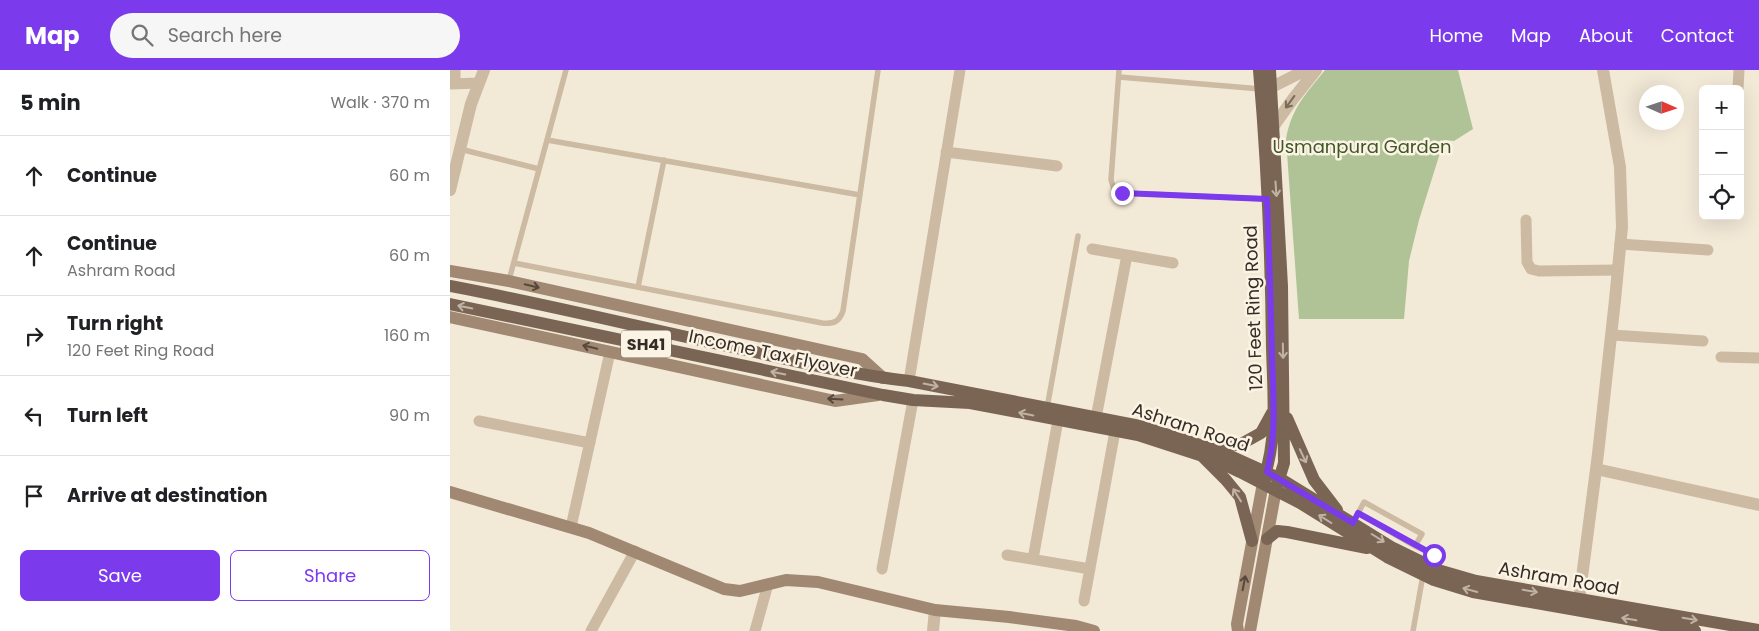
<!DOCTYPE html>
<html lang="en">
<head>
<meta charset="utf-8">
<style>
  :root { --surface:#fff; --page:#f6f6f6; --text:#202124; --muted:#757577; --line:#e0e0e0; --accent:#7c3aed }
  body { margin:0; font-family:Poppins,sans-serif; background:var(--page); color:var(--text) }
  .controls { position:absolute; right:15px; top:15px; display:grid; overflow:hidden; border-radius:8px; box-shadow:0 5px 20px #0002 }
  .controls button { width:45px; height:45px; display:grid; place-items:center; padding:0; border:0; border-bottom:1px solid var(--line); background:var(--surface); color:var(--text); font:25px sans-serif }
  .compass { position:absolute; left:1189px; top:15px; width:45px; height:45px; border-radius:50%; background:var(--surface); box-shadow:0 5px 20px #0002; rotate:93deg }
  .stop { position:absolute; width:15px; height:15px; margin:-11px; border:4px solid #7c3aed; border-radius:50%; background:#fff }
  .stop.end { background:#7c3aed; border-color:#fff; box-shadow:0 1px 5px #0008 }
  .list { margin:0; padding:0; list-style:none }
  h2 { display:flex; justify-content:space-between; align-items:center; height:65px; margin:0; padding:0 20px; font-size:21px }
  h2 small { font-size:16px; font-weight:400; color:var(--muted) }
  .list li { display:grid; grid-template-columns:32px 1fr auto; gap:15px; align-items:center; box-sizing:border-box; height:80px; padding:0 20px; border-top:1px solid var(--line) }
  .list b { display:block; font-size:19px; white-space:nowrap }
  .list p { margin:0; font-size:16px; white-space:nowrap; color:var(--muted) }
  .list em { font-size:16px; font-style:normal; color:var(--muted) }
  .actions { display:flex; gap:10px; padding:15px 20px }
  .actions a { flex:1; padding:11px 0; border:1px solid var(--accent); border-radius:8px; text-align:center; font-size:18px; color:var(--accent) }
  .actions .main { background:var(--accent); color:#fff }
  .icon { flex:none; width:28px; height:28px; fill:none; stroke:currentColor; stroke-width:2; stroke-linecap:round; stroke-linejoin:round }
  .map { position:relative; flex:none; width:1309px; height:561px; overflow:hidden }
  header { display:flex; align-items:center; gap:30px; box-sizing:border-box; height:70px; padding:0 25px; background:var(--accent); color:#fff }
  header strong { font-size:24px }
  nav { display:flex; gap:28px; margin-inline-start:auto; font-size:18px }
  .search { width:350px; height:45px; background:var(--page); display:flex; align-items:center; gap:12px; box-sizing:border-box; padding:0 18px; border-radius:28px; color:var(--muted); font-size:19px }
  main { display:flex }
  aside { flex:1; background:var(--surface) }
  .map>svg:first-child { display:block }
</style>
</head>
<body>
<header>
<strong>Map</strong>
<div class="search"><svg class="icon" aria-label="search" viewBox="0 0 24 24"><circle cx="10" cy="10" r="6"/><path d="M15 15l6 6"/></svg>Search here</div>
<nav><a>Home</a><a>Map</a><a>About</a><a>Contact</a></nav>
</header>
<main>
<aside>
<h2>5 min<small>Walk · 370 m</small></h2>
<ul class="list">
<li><svg class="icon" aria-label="ahead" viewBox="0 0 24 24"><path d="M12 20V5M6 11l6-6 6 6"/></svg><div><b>Continue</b></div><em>60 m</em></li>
<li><svg class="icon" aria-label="ahead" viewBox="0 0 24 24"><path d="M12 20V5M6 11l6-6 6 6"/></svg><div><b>Continue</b><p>Ashram Road</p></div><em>60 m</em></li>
<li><svg class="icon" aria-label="right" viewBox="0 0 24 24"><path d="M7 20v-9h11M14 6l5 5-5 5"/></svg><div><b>Turn right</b><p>120 Feet Ring Road</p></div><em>160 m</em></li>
<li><svg class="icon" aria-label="left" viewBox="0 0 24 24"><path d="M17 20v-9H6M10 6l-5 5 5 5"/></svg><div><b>Turn left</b></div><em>90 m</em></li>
<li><svg class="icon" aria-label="arrive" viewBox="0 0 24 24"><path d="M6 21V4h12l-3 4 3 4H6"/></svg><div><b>Arrive at destination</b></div></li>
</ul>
<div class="actions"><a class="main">Save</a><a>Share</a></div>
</aside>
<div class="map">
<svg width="1309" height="561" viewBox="0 0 1309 561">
  <rect width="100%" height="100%" fill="#f3e9d7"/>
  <!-- green -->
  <path fill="#afc396" d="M875,0H1008L1023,59L1004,71L994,70L969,150L959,191L954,249H849L836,69C842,37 856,24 875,0Z"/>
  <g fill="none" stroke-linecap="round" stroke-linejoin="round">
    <!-- service -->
    <path stroke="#ccbaa2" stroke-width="5.5" d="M669,0L661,110L664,119L672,123L817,129
      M669,7L811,19
      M97,70L410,125
      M10,79L89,99
      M64,193L372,253C384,254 389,252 393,241L428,0
      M59,210L116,0
      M188,217L214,90
      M597,338L628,166
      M908,443L965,476
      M903,453L914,432L972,464L965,476L984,485L979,495
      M963,561L973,505"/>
    <!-- minor -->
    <path stroke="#ccbaa2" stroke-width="11" d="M0,14L29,13
      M5,14V0
      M1288,19L1289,0
      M496,82L607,96
      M1076,150L1077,192L1081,199L1089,201L1168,200
      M1170,174L1258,180
      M642,179L723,193
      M1162,265L1253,271
      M1271,287L1309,288
      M459,311L510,0
      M646,348L677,185
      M29,351L140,373
      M121,457L160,282
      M557,485L640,499
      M583,489L608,350
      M432,499L463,330
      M634,531L665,361
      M141,561L185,481
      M305,561L318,514"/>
    <!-- tertiary -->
    <path stroke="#ccbaa2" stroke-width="12" d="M811,19L820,18L856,0
      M817,58L823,57L843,29L866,0
      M0,120L21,34L34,0
      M1146,399L1309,435
      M1128,538L1148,384L1165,230L1172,157L1170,97L1153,0
      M483,561L485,540"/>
    <!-- secondary -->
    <path stroke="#a08873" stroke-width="12" d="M0,201L59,211L412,289L433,308
      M0,247L385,331L428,325
      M0,422L139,463L274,519L290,521L336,510L368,512L485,540L559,547L626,556L644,561
      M788,561L787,554L813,413
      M800,561L826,419"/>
    <!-- primary -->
    <path stroke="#7a6555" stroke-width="12" d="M809,0C817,92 821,185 822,277C823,321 828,366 814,408
      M820,0L832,216L834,393L827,416
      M0,216C101,235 201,260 301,281C353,293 406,305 459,311L690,356L769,381L831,409L943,478L988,500L1026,511L1309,560
      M0,234L433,325L463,330L520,333L688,365L765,390L790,402L850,433L937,487L984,510L1023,522L1245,561
      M837,348L864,410L887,440
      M765,380L793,373L811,363L822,343
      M753,387L776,410L790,427L802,471
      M817,469L827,461L837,462L917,478"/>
  </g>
  <!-- one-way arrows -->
  <defs><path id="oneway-shaft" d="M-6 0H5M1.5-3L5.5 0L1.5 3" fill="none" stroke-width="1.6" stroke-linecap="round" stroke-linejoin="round" transform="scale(1.25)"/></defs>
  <use stroke="#7a6c5d" href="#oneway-shaft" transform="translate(840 32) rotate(126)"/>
  <g stroke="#c1b3a4">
    <use href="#oneway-shaft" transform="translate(826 119) rotate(86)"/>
    <use href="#oneway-shaft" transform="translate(15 237) rotate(-169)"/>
    <use href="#oneway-shaft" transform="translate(833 281) rotate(89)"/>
    <use href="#oneway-shaft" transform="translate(328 303) rotate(-168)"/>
    <use href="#oneway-shaft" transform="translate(481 315) rotate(11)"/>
    <use href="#oneway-shaft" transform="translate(576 344) rotate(-169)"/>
    <use href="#oneway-shaft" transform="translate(853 386) rotate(65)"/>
    <use href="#oneway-shaft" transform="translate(787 425) rotate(-122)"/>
    <use href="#oneway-shaft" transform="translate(875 449) rotate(-148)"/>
    <use href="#oneway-shaft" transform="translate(928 468) rotate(32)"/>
    <use href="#oneway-shaft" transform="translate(1020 520) rotate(-165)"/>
    <use href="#oneway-shaft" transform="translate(1080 521) rotate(10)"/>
    <use href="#oneway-shaft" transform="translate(1179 549) rotate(-170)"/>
    <use href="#oneway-shaft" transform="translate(1240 549) rotate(10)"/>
  </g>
  <g stroke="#56483c">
    <use href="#oneway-shaft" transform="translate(82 216) rotate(13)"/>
    <use href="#oneway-shaft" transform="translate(140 277) rotate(-167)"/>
    <use href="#oneway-shaft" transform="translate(385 329) rotate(-177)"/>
    <use href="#oneway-shaft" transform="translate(794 513) rotate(-79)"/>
  </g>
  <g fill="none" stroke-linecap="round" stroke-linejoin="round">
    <!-- route -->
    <path stroke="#7c3aed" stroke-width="6" d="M672,123L817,129C819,181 821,233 822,285C823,324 827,364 817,402L903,453L908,443L984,485"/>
  </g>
  <g text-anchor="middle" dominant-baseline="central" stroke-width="5" stroke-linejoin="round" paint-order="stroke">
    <!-- shield labels -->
    <rect fill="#fbf3e4" stroke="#71685e" stroke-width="1" x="171" y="260.5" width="50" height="27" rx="4"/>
    <g font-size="16" font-weight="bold" fill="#362c25">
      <text x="196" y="274">SH41</text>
    </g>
    <!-- park labels -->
    <g font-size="18" fill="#405727" stroke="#fbf3e4">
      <text x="912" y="76">Usmanpura Garden</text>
    </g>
    <!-- street labels -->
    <g font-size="18" fill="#362c25" stroke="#fbf3e4">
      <text transform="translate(803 238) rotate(-92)">120 Feet Ring Road</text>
      <text transform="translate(323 283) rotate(12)">Income Tax Flyover</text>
      <text transform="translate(741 357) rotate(18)">Ashram Road</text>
      <text transform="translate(1109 508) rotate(10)">Ashram Road</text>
    </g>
  </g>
</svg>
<div class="controls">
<button>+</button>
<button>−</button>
<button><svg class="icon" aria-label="locate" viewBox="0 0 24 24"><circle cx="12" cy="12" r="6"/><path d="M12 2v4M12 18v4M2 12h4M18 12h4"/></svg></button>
</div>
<svg class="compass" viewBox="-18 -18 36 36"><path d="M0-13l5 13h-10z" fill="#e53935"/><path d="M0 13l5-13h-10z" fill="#757577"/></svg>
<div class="stop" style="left:984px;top:485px"></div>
<div class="stop end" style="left:672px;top:123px"></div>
</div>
</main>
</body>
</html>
